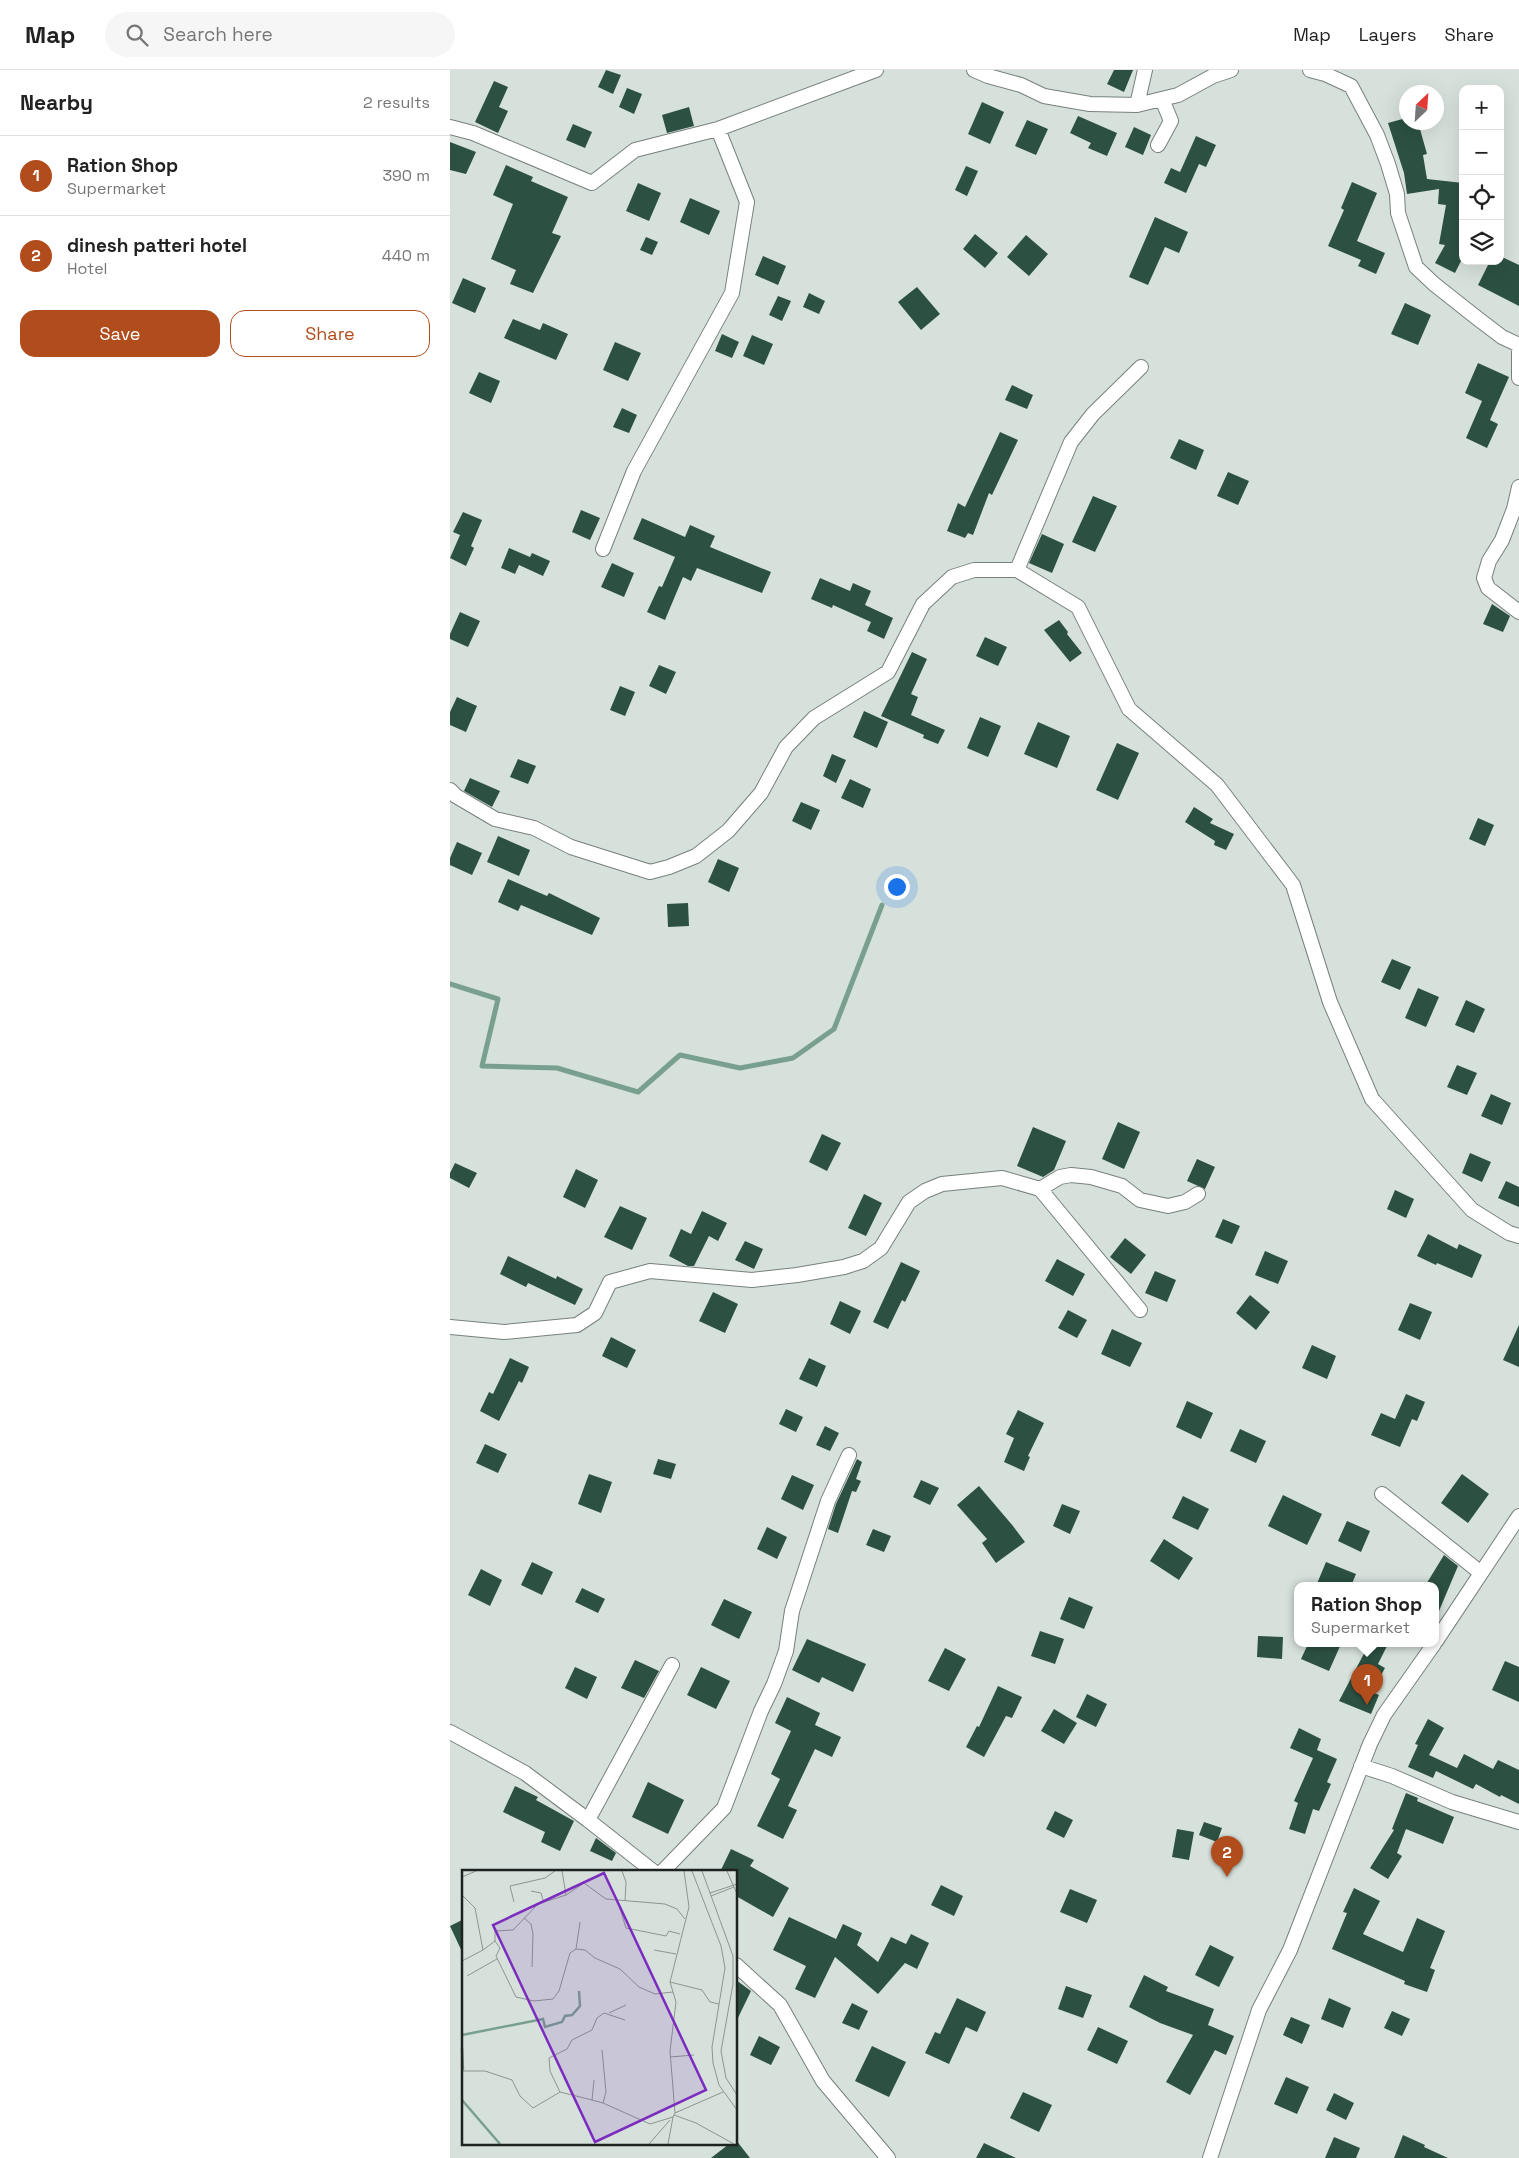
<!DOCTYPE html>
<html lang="en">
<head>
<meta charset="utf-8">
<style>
  :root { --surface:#fff; --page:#f6f6f6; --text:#222; --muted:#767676; --line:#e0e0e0; --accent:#b14d1d }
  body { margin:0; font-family:"Space Grotesk",sans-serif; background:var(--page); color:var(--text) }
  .controls { position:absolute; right:15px; top:15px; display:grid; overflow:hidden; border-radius:10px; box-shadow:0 5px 20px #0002 }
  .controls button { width:45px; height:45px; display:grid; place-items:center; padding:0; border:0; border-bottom:1px solid var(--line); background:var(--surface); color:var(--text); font:25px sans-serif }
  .compass { position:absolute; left:949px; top:15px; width:45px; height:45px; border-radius:50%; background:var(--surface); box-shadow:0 5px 20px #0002; rotate:25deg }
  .you { position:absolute; left:446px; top:816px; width:18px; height:18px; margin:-12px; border:4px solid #fff; border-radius:50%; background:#1a73e8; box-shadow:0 0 0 8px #1a73e833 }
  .badge { display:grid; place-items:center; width:32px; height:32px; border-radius:50%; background:var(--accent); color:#fff; font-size:16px; font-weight:700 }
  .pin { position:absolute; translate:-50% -41px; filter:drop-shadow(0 1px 2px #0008) }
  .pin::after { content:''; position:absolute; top:26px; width:18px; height:15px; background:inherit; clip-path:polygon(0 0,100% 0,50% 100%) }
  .popup { position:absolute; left:844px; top:1512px; width:145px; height:65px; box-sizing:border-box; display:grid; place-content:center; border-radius:10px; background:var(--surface); filter:drop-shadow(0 1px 4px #0005); font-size:16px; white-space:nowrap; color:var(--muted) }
  .popup b { font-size:19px; color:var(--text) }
  .popup::after { content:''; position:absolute; left:50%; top:100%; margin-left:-10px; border:10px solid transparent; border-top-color:var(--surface) }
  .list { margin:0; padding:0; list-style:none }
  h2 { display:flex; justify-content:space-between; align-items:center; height:65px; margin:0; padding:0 20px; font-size:21px }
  h2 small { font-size:16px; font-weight:400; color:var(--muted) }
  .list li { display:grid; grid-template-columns:32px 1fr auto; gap:15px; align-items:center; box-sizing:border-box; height:80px; padding:0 20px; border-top:1px solid var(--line) }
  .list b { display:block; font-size:19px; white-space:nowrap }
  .list p { margin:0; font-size:16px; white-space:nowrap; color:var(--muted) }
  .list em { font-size:16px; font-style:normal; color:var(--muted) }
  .actions { display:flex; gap:10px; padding:15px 20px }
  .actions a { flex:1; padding:11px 0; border:1px solid var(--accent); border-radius:15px; text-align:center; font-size:18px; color:var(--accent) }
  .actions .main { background:var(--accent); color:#fff }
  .icon { flex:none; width:28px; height:28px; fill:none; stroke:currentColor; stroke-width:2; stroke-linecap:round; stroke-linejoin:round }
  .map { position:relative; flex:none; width:1069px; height:2088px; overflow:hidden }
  header { display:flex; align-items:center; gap:30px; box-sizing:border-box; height:70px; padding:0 25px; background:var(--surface); border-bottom:1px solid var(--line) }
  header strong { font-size:24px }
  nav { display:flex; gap:28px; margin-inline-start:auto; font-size:18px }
  .search { width:350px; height:45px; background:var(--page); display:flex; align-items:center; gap:12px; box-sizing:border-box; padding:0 18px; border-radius:28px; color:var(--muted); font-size:19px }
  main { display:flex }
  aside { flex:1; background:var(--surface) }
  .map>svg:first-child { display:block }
</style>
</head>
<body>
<header>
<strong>Map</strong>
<div class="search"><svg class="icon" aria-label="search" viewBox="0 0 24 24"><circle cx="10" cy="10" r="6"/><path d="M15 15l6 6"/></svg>Search here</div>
<nav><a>Map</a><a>Layers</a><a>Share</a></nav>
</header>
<main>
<aside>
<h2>Nearby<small>2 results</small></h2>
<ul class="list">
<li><span class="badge">1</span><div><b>Ration Shop</b><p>Supermarket</p></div><em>390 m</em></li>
<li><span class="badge">2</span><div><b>dinesh patteri hotel</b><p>Hotel</p></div><em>440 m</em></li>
</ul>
<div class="actions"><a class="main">Save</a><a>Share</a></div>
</aside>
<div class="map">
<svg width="1069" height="2088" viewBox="0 0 1069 2088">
  <rect width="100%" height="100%" fill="#d7e1dc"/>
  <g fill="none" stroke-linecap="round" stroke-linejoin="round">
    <!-- stream -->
    <path stroke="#79a08e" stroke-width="5" d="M0,914L48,929L32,996L107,998L188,1022L230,985L290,998L343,988L384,959L432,835"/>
  </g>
  <!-- building -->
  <path fill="#2c5142" d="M156,0L171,5L163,24L148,17Z
    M664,0H683L674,22L657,14Z
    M44,11L58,17L49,37L58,41L48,63L25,52Z
    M177,18L192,24L184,44L169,37Z
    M532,32L554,42L540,74L518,64Z
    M239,37L244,56L217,63L212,45Z
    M628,46L667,63L657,86L638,78L641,73L620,63Z
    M956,48V52H968L977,84L973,85L977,109L1013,113V187L1005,203L985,193L995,175L989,174L996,135L988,134L989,119L957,124L954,103L938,53Z
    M577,50L598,59L586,85L565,76Z
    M123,54L142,62L135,78L116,70Z
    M684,57L701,65L693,85L675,77Z
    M746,66L766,75L756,97L749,94L736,123L714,113L721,98L730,102Z
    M0,72L26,82L16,104L0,100Z
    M56,95L83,107L81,111L118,127L102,163L111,166L83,223L60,214L66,200L41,189L63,134L43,125Z
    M516,96L528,101L517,126L505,120Z
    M902,112L927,123L907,171L935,183L926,204L908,196L911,190L878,176L894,140L891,138Z
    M188,113L211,123L199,151L176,141Z
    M240,128L270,141L259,165L230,152Z
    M705,147L738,162L729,183L715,177L698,215L679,207Z
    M525,164L548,183L535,198L513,179Z
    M576,165L598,184L579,206L557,187Z
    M196,167L208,172L202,185L190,180Z
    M313,186L336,196L328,215L305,205Z
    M1050,186L1069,195V236L1028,215L1040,191H1050Z
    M13,208L36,218L25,243L2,233Z
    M467,217L490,244L471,260L448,232Z
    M359,223L375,231L369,244L353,237Z
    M328,226L341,231L332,251L319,245Z
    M955,233L981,245L968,275L941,264Z
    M63,249L90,260L93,253L118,264L106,290L54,268Z
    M272,264L289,272L282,288L265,281Z
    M302,265L323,274L314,295L293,286Z
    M165,272L191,283L178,311L153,300Z
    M1028,293L1059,307L1040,350L1048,354L1037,378L1016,368L1032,331L1015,323Z
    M29,302L50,311L41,333L19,323Z
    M562,315L583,325L577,339L555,330Z
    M172,338L187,345L179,363L163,357Z
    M550,362L568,370L542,425L539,423L523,465L518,463L515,468L497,461L508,433L515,437Z
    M729,369L754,380L746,400L720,388Z
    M778,402L799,411L788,435L767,426Z
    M643,426L667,436L645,482L622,472Z
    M131,440L150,448L140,470L122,462Z
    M13,442L32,450L21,476L24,478L16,496L0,488L10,465L3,462Z
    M192,448L235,467L240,455L265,466L260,477L321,502L312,523L247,498L241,511L233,507L215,550L197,542L209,516L212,517L225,487L183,469Z
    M592,464L614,474L602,503L579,493Z
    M59,478L80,487L82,483L100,491L93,506L69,495L65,504L51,498Z
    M162,493L184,503L174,527L151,517Z
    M370,508L400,521L403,513L421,521L415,535L443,548L434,569L417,561L421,552L383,535L382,538L361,529Z
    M1042,534L1060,546L1053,562L1033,554Z
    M10,542L30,551L18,577L0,569V564Z
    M609,550L618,562L617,564L632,583L620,592L594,560Z
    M535,567L557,577L548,596L526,586Z
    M462,582L477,589L461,624L468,627L461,645L495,660L488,674L473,668L474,665L431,646Z
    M209,595L226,602L216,624L199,616Z
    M170,616L185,622L175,646L160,640Z
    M7,627L27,636L16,662L0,655V642Z
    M414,641L438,652L427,678L403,667Z
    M530,647L551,656L538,687L517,678Z
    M588,652L620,666L607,698L574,684Z
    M667,673L689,683L668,730L646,720Z
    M382,684L396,690L386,713L373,706Z
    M68,689L86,696L78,714L60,707Z
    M20,708L50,721L42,737L14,721Z
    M400,709L421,719L413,738L391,728Z
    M351,732L370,740L361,760L342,751Z
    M744,737L763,749L760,753L784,764L776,780L764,775L765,771L735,752Z
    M1028,748L1044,755L1035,776L1019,769Z
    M48,766L80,780L69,806L37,792Z
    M7,772L32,783L22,805L0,795V788Z
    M268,789L289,798L279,822L258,812Z
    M58,809L97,826L99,823L150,848L142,865L71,835L68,841L48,832Z
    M238,833L239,856L218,857L217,834Z
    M942,889L961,897L950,920L931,912Z
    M968,918L989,927L976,957L955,948Z
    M1016,930L1035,939L1024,963L1005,955Z
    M1007,995L1027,1003L1017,1025L997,1017Z
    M1041,1024L1061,1033L1052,1055L1031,1046Z
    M668,1052L690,1062L674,1099L652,1089Z
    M583,1057L616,1071L604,1100L593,1107L567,1096Z
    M372,1064L391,1073L377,1101L359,1092Z
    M1020,1083L1041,1092L1032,1112L1012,1103Z
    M747,1089L765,1097L755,1119L737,1111Z
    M5,1093L27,1103L19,1118L0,1108V1103Z
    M126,1099L148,1110L135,1138L113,1127Z
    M1056,1111L1069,1117V1137L1048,1128Z
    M945,1120L964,1129L956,1148L937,1139Z
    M414,1124L432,1133L416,1166L398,1158Z
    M170,1136L197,1148L182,1180L154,1167Z
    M252,1141L277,1153L268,1171L259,1166L244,1196H238L219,1186L231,1159L241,1164Z
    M773,1149L790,1156L782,1174L765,1167Z
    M978,1164L1007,1179L1009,1174L1032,1185L1022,1208L987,1193L986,1195L967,1186Z
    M675,1168L696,1185L681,1204L660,1187Z
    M295,1171L313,1179L304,1199L285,1190Z
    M815,1181L838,1191L828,1214L805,1205Z
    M58,1186L106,1209L107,1206L133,1219L125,1235L78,1213L76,1217L50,1204Z
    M607,1189L635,1204L623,1226L595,1211Z
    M451,1192L470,1201L455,1232L452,1230L438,1259L423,1252Z
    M705,1201L726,1210L717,1232L695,1223Z
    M263,1222L288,1234L275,1263L249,1251Z
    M800,1225L820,1242L806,1260L786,1243Z
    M390,1231L411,1241L400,1264L380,1254Z
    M960,1233L982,1242L970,1270L948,1260Z
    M618,1240L637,1250L627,1268L608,1258Z
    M1069,1255V1297L1053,1290Z
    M662,1259L692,1273L680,1297L651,1284Z
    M161,1267L186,1280L177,1298L152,1286Z
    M862,1275L886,1286L877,1309L852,1298Z
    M60,1288L79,1297L72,1313L69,1311L49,1351L30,1341L39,1322L43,1324Z
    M359,1288L376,1296L367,1317L349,1309Z
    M956,1324L975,1332L967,1351L962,1349L950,1377L921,1365L931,1343L945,1349Z
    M737,1331L763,1343L751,1369L726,1357Z
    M336,1339L353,1347L346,1362L329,1354Z
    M568,1340L594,1353L578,1386L580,1387L574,1401L554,1392L564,1368L556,1364Z
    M375,1356L389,1363L380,1381L366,1375Z
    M790,1359L816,1371L806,1393L780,1381Z
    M35,1374L57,1384L48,1403L26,1393Z
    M208,1389L226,1394L221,1409L203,1404Z
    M407,1389L412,1392L406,1409L411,1411L406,1422L402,1421L388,1463L378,1459L386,1434Z
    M139,1404L162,1412L151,1443L128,1434Z
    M1012,1404L1039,1424L1018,1453L991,1433Z
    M342,1405L364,1415L353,1440L331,1429Z
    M471,1410L489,1418L480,1435L463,1427Z
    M529,1416L563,1456L575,1472L546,1493L532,1473L537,1469L507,1435Z
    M833,1425L872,1444L857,1475L818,1456Z
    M733,1426L759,1439L748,1460L722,1448Z
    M612,1434L630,1441L620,1464L603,1456Z
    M897,1451L920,1461L911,1482L888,1471Z
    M317,1457L337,1467L327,1489L307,1479Z
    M423,1459L441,1466L434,1482L416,1475Z
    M714,1469L743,1488L729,1510L700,1491Z
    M994,1485L1008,1496L986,1548V1516H975Z
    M82,1492L103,1502L92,1525L71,1515Z
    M876,1492L906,1504L901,1516H866Z
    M31,1499L52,1510L40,1536L18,1525Z
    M132,1518L155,1529L148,1543L125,1532Z
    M619,1527L643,1537L634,1559L610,1549Z
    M274,1529L302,1542L289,1569L261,1555Z
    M590,1561L614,1569L605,1594L581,1586Z
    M808,1566L833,1567L832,1589L807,1587Z
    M357,1569L416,1594L403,1622L372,1607L369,1613L342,1600Z
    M858,1574H891L879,1601L851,1589Z
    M919,1574H938L928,1594L935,1598L922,1622L929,1625L921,1644L889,1631Z
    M495,1578L516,1589L499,1621L478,1611Z
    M185,1590L209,1601L194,1628L171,1618Z
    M1055,1591L1069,1597V1632L1042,1620Z
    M125,1597L147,1607L137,1629L115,1618Z
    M251,1597L280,1611L266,1639L237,1625Z
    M548,1616L572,1627L562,1648L556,1646L534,1687L516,1677L527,1656L529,1657Z
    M637,1624L657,1634L646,1657L626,1647Z
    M337,1627L370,1643L365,1655L391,1667L382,1687L365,1679L338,1736L347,1740L333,1769L307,1756L330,1709L321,1704L341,1661L325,1653Z
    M604,1639L627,1653L614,1674L591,1661Z
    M978,1649L994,1658L979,1685L1007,1698L1014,1684L1043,1699L1048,1690L1069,1700V1734L1051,1725L1050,1727L1026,1714L1023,1719L986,1701L983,1708L958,1697L968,1675L965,1674Z
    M849,1658L871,1669L867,1680L887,1689L877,1712L881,1714L869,1741L863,1739L855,1764L839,1759L848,1733L844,1731L863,1688L840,1678Z
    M198,1712L234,1730L218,1764L182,1747Z
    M65,1716L88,1727L86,1730L124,1751L110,1781L91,1772L95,1762L53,1742Z
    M956,1723L968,1728L967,1731L1004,1747L993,1774L956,1759L947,1783L952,1786L938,1809L920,1798L944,1760L942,1759Z
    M605,1741L623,1750L614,1768L596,1759Z
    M754,1752L772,1758L767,1772L749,1765Z
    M727,1759L744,1762L739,1790L722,1787Z
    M146,1768L166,1783L162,1791L140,1781Z
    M281,1779L304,1790L300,1796L339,1818L323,1847L286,1826V1802H270Z
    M491,1815L513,1826L504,1846L481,1835Z
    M904,1818L930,1831L913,1864L953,1882L967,1848L995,1861L980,1898L985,1900L977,1922L954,1914L955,1911L882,1879L897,1843L893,1842Z
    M620,1819L647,1830L637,1853L610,1842Z
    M339,1847L386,1869L393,1854L412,1863L407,1875L428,1892L441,1867L456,1874L461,1864L479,1873L467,1899L455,1893L428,1924L385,1887L365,1928L345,1919L356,1896L323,1880Z
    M14,1849V1886L0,1856Z
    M760,1875L784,1887L769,1917L745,1905Z
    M694,1905L718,1917L716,1921L764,1939L758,1955L784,1966L776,1985L765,1980L740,2025L716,2012L743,1965L710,1953L679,1937Z
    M286,1910L301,1921L286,1952Z
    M616,1916L642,1925L633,1948L608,1939Z
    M507,1928L536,1942L527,1962L516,1957L499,1994L475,1983L485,1962L490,1964Z
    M879,1928L901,1938L893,1958L871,1949Z
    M402,1933L418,1941L409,1960L392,1953Z
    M942,1941L960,1949L952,1966L934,1958Z
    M841,1947L860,1955L852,1974L833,1965Z
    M648,1957L678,1971L667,1994L637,1980Z
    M309,1966L330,1977L321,1995L300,1985Z
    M422,1976L456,1992L439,2027L405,2011Z
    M836,2007L859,2017L847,2044L824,2034Z
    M573,2022L602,2035L589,2062L560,2048Z
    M884,2023L904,2033L896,2050L876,2040Z
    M953,2065L975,2075L974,2077L998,2088H944Z
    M884,2067L910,2078L906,2088H875Z
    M286,2070L300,2088H261L279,2074H286Z
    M534,2073L566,2088H526Z"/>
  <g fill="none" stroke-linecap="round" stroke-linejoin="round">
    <!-- street casing -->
    <g stroke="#77807c" stroke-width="16">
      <path id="street" d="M524,0L538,6L571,15L594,26L640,34L687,35L728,25L763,6L781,0
        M860,0L875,4L901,16L927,65L938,94L947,124L948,143L966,197L984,214L1027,248L1052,267L1069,275
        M687,35L695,0
        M0,57L23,63L142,113L185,80L268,59L426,0
        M708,75L721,51L712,29
        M1069,275V308
        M1069,417L1064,439L1052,470L1039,491L1034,508L1038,518L1069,542
        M153,479L184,401L282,223L297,132L268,59
        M567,500L621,372L643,344L691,297
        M0,720L6,726L45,749L84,758L121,777L200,802L219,797L246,786L278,761L311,723L336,677L364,648L438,602L473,534L502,507L524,500H567L628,537L679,639L767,715L843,815L880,932L922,1029L1022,1140L1059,1163L1069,1166
        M590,1119L610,1107L621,1105L641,1107L672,1116L690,1130L718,1136L735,1132L748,1124
        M0,1257L54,1262L127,1255L145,1243L160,1212L200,1201L302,1210L347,1205L394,1197L413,1191L431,1178L459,1132L475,1121L492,1114L552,1108L590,1119L690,1240
        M932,1424L1031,1503
        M986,1571L1069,1446
        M0,1662L75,1703L138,1750
        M911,1696L942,1706L1002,1732L1069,1752
        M204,1802L138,1750L222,1595
        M212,1802L274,1738L311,1641L324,1614L336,1581L342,1541L378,1431L399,1385
        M286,1895L330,1935L373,2011L438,2088
        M760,2088L809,1940L840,1880L920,1674L934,1645L984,1574"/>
    </g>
    <!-- street -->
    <use href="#street" stroke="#fff" stroke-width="14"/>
  </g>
  <!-- overview -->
  <g transform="translate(12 1800)">
    <rect width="275" height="275" fill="#d7e1dc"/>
    <path fill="none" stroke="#79a08e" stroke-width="2.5" d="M0,165L81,149L83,157L100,152L103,146L110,145L118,136L117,121M0,178L1,200M0,230L38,274"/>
    <path fill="none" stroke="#8d9591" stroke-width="1" d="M100,1L104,25M160,1L164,12L163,31M230,1L259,76L263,98L250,177L251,193L257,215L275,240M240,1L271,86V114L259,181L264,208L275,225M265,1L275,24M0,7L14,1M69,21L79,23L81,30M248,23L275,14M0,25L13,38L21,80L33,71V61L51,60L76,34L104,25L122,13L144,29L203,34L215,39L223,49M249,26L272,17M52,32L48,16L83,8L93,1M156,32L164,58L204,66L207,61L218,64M62,48L69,54L71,64L70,97M33,71L38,78L34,86L54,127L72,131L91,129L97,121L108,83L114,79L123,80L133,88L158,99L177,117L193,124L211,122M114,79L118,52M192,80L214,84M0,91L21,80M5,106L35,89M208,112L240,120L248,132L257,134M147,143L164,135M140,180L144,222L141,233L188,254L211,247L213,243L208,181L214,132L208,112L227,37L222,1M208,187L232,185M0,201H23L50,210L58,226L71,238L98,222M132,210L130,230L141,233M130,230L98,222L88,201L87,188L105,179L110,170L130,160L135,148L142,143L163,150M213,243L261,222M212,245L234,253L272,274M187,274L208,250M206,274L211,247"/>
    <path fill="#7b2cbf" fill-opacity="0.15" stroke="#7b2cbf" stroke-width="2.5" d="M142,3L244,220L133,272L31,55Z"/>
    <rect width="275" height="275" fill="none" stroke="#1e2220" stroke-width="2.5"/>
  </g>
</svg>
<div class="controls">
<button>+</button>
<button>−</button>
<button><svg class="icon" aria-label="locate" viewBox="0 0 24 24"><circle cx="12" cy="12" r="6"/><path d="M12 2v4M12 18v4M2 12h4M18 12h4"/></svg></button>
<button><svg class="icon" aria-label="layers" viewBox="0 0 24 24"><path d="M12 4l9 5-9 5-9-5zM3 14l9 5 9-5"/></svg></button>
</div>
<svg class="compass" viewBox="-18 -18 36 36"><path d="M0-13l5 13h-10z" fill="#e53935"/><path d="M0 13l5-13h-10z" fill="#767676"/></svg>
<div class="you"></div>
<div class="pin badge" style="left:917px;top:1635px">1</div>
<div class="popup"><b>Ration Shop</b>Supermarket</div>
<div class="pin badge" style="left:777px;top:1807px">2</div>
</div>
</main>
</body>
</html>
